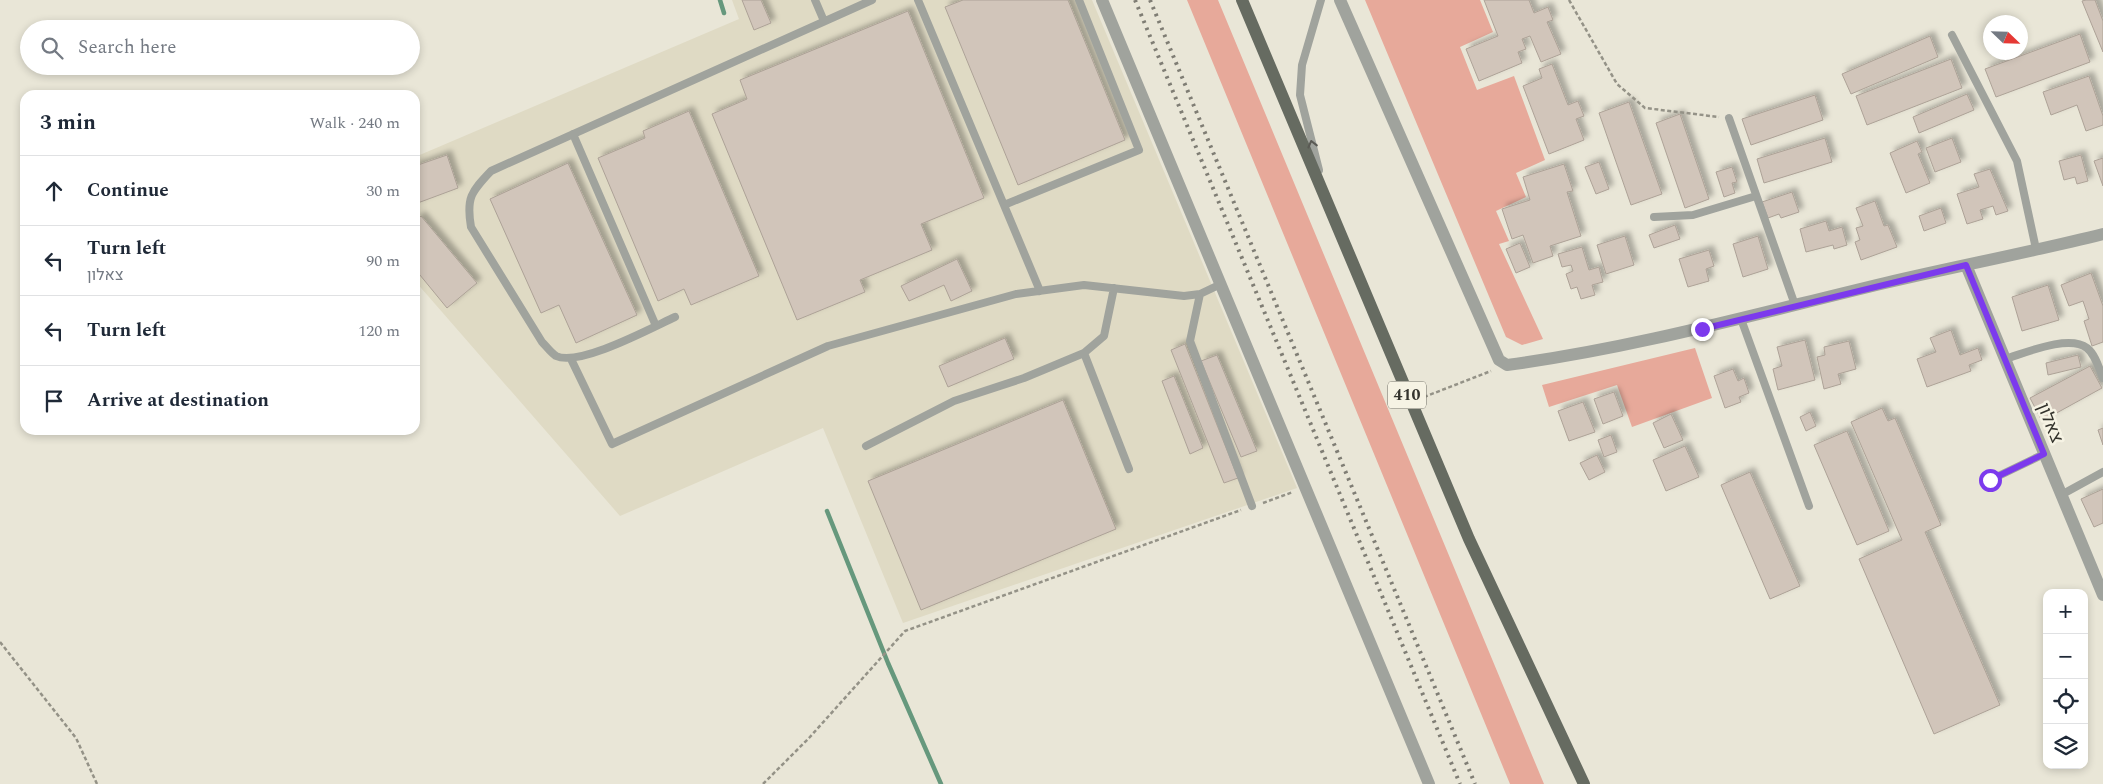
<!DOCTYPE html>
<html lang="en">
<head>
<meta charset="utf-8">
<style>
  :root { --surface:#fff; --page:#f2f2f3; --text:#1f2937; --muted:#747a83; --line:#e0e1e3 }
  body { margin:0; font-family:Spectral,Heebo,serif; background:var(--page); color:var(--text) }
  .controls { position:absolute; right:15px; bottom:15px; display:grid; overflow:hidden; border-radius:10px; box-shadow:0 2px 8px #0003 }
  .controls button { width:45px; height:45px; display:grid; place-items:center; padding:0; border:0; border-bottom:1px solid var(--line); background:var(--surface); color:var(--text); font:25px sans-serif }
  .compass { position:absolute; left:1983px; top:15px; width:45px; height:45px; border-radius:50%; background:var(--surface); box-shadow:0 2px 8px #0003; rotate:113deg }
  .stop { position:absolute; width:15px; height:15px; margin:-11px; border:4px solid #7c3aed; border-radius:50%; background:#fff }
  .stop.end { background:#7c3aed; border-color:#fff; box-shadow:0 1px 5px #0008 }
  .list { margin:0; padding:0; list-style:none }
  h2 { display:flex; justify-content:space-between; align-items:center; height:65px; margin:0; padding:0 20px; font-size:21px }
  h2 small { font-size:16px; font-weight:400; color:var(--muted) }
  .list li { display:grid; grid-template-columns:32px 1fr auto; gap:15px; align-items:center; box-sizing:border-box; height:70px; padding:0 20px; border-top:1px solid var(--line) }
  .list b { display:block; font-size:19px; white-space:nowrap }
  .list p { margin:0; font-size:16px; white-space:nowrap; color:var(--muted) }
  .list em { font-size:16px; font-style:normal; color:var(--muted) }
  .icon { flex:none; width:28px; height:28px; fill:none; stroke:currentColor; stroke-width:2; stroke-linecap:round; stroke-linejoin:round }
  .map { position:relative; flex:none; width:2103px; height:784px; overflow:hidden }
  .search { position:absolute; background:var(--surface); box-shadow:0 2px 8px #0003; left:20px; top:20px; width:400px; height:55px; display:flex; align-items:center; gap:12px; box-sizing:border-box; padding:0 18px; border-radius:28px; color:var(--muted); font-size:19px }
  .panel { position:absolute; background:var(--surface); box-shadow:0 2px 8px #0003; left:20px; top:90px; width:400px; height:345px; border-radius:15px }
  .map>svg:first-child { display:block }
</style>
</head>
<body>
<div class="map">
<svg width="2103" height="784" viewBox="0 0 2103 784">
  <defs>
    <filter id="shadow"><feDropShadow dx="4.5" dy="-4.5" stdDeviation="2.5" flood-color="#0004"/></filter>
  </defs>
  <rect width="100%" height="100%" fill="#e9e6d7"/>
  <!-- built -->
  <path fill="#dfdac4" d="M732,0H1092L1297,488L903,623L823,428L620,516L415,281V157L739,19Z"/>
  <!-- green -->
  <path fill="#e7a99a" d="M1187,0H1218L1544,784H1510Z
    M1365,0H1480L1493,32L1460,47L1477,90L1514,76L1545,160L1516,173L1526,197L1496,211L1509,241L1499,244L1543,339L1522,345L1506,337Z
    M1695,348L1712,398L1632,427L1617,385L1549,407L1542,385Z"/>
  <g fill="none" stroke-linecap="round" stroke-linejoin="round">
    <!-- stream -->
    <path stroke="#66987d" stroke-width="4.5" d="M720,0L724,13
      M827,511L888,663L941,784"/>
  </g>
  <!-- building -->
  <path fill="#d1c5ba" stroke="#ada297" filter="url(#shadow)" d="M742,0H761L771,23L754,30Z
    M963,0H1068L1125,140L1018,185L945,7Z
    M1484,0H1529L1534,13L1548,7L1553,20L1547,22L1561,54L1541,62L1530,36L1522,39L1526,49L1518,52L1522,63L1479,81L1466,49L1498,36Z
    M2086,0H2095L2103,21V52L2082,1Z
    M908,11L984,198L921,224L932,250L860,280L865,292L797,320L712,114L747,99L740,80Z
    M2080,34L2090,62L1996,97L1985,69Z
    M1930,36L1938,57L1851,94L1842,74Z
    M1951,59L1962,88L1867,125L1856,96Z
    M1552,64L1568,105L1578,101L1584,116L1576,119L1584,140L1549,154L1523,86L1542,78L1539,69Z
    M2089,76L2103,116V125L2086,131L2077,105L2051,115L2043,92Z
    M1967,94L1974,110L1919,133L1913,117Z
    M1815,95L1823,120L1751,145L1742,119Z
    M1629,102L1662,194L1631,205L1599,113Z
    M689,111L759,276L691,305L684,289L658,301L598,158L645,138L643,131Z
    M1680,114L1709,199L1685,208L1656,123Z
    M1825,138L1832,162L1764,183L1757,159Z
    M1952,138L1961,162L1935,172L1926,148Z
    M1917,141L1922,152L1918,154L1930,183L1906,193L1890,153Z
    M447,155L458,188L415,204V166Z
    M2081,155L2088,181L2077,184L2075,177L2064,180L2059,161Z
    M2103,158V186L2094,161Z
    M1599,162L1609,189L1596,194L1585,167Z
    M568,163L637,315L576,343L559,305L541,313L490,199Z
    M1564,164L1573,191L1567,192L1581,236L1550,246L1553,256L1533,263L1523,235L1512,239L1502,209L1530,200L1523,177Z
    M1732,167L1737,182L1732,183L1735,193L1724,197L1716,172Z
    M1990,169L2008,211L1996,215L1993,206L1980,210L1983,219L1967,224L1957,194L1979,187L1974,174Z
    M1792,192L1799,212L1781,218L1779,214L1768,218L1762,202Z
    M1875,201L1884,226L1888,225L1897,247L1861,260L1855,242L1860,240L1856,228L1863,226L1856,208Z
    M1941,208L1946,223L1924,231L1919,216Z
    M421,216L477,283L447,308L415,269V221Z
    M1826,221L1829,231L1842,227L1847,245L1834,249L1833,245L1806,252L1800,229Z
    M1675,225L1680,239L1654,248L1649,235Z
    M1625,236L1634,265L1606,274L1597,245Z
    M1758,236L1768,269L1743,277L1733,244Z
    M1520,243L1530,267L1516,273L1506,249Z
    M1582,247L1589,270L1599,267L1603,282L1592,285L1595,295L1581,299L1577,287L1571,289L1566,274L1573,271L1571,265L1562,267L1558,254Z
    M1709,250L1714,266L1706,269L1709,281L1688,287L1679,259Z
    M957,259L972,291L951,301L944,285L909,301L901,286Z
    M2091,273L2103,306V342L2092,346L2084,321L2089,319L2083,301L2069,306L2061,285Z
    M2048,285L2059,320L2022,331L2012,297Z
    M1951,330L1960,355L1978,348L1982,360L1969,365L1971,371L1927,387L1917,359L1936,352L1930,338Z
    M1005,338L1014,359L948,387L939,366Z
    M1805,340L1815,380L1778,390L1773,369L1782,366L1777,347Z
    M1849,341L1856,369L1838,374L1841,384L1824,389L1817,357L1825,355L1824,347Z
    M1185,344L1238,478L1224,483L1171,350Z
    M1217,355L1257,451L1241,457L1201,361Z
    M2078,355L2081,367L2048,375L2046,363Z
    M2090,366L2102,388L2042,421L2030,398Z
    M1733,369L1738,381L1744,378L1749,393L1739,397L1741,402L1725,408L1714,376Z
    M1174,376L1203,448L1190,454L1162,381Z
    M1614,392L1623,416L1603,424L1594,399Z
    M1063,400L1116,529L921,610L868,481Z
    M1583,402L1595,432L1569,441L1558,411Z
    M1882,408L1888,421L1895,418L1941,525L1925,532L2000,705L1934,734L1859,559L1902,540L1851,422Z
    M1810,412L1816,426L1806,431L1800,417Z
    M1671,414L1683,440L1664,448L1653,423Z
    M2103,428V445L2098,430Z
    M1847,431L1889,531L1857,545L1814,445Z
    M1611,435L1617,452L1604,457L1598,440Z
    M1685,446L1699,477L1666,491L1653,460Z
    M1597,455L1605,472L1589,480L1580,463Z
    M1750,472L1800,586L1770,599L1721,485Z
    M2103,489V523L2094,527L2081,499Z"/>
  <g fill="none" stroke-linecap="round" stroke-linejoin="round">
    <!-- path -->
    <path stroke="#949287" stroke-width="2.5" stroke-dasharray="4 2.5" stroke-linecap="butt" d="M1569,0L1617,84L1645,108L1719,117
      M1424,397L1491,371
      M1263,503L1293,492
      M0,642L76,738L97,784
      M763,784L809,738L905,631L1241,510"/>
    <!-- service -->
    <path stroke="#a0a39d" stroke-width="8" d="M815,0L824,21
      M918,0L1040,291
      M1952,35L2017,161L2036,249
      M1729,118L1795,305
      M573,134L656,326
      M1319,170L1300,95L1302,65L1321,0
      M1004,205L1139,150L1079,0
      M1654,217L1693,215L1756,196
      M1200,294L1190,341L1252,506
      M675,317C651,328 579,367 556,356C551,353 546,346 542,342L471,227C466,198 471,192 491,171L872,0
      M1741,319L1809,506
      M1084,353L1129,469
      M571,359L612,444L828,346L1016,294L1084,285L1184,296L1200,294L1221,284
      M2005,359C2025,353 2069,334 2087,348C2095,354 2099,368 2103,378
      M866,446L954,401L1024,378L1084,353L1104,336L1114,288
      M1990,480L2044,454
      M2061,495L2103,472"/>
    <!-- minor -->
    <path stroke="#a0a39d" stroke-width="12" d="M1102,0L1429,784
      M1340,0L1499,360L1507,365C1635,348 1759,313 1885,283C1957,266 2031,252 2103,234
      M1966,265L2103,595"/>
    <!-- primary -->
    <path stroke="#666b61" stroke-width="12" d="M1242,0L1469,539L1584,784"/>
    <!-- rail -->
    <path stroke="#7f7d74" stroke-width="4" stroke-dasharray="2.5 5" stroke-linecap="butt" d="M1135,0L1460,784
      M1150,0L1475,784"/>
  </g>
  <!-- one-way arrows -->
  <defs><path id="oneway-chevron" d="M-2-3.5L2.5 0L-2 3.5" fill="none" stroke-width="1.6" stroke-linecap="round" stroke-linejoin="round" transform="scale(1.25)"/></defs>
  <use stroke="#5a5a54" href="#oneway-chevron" transform="translate(1312 144) rotate(-104)"/>
  <g fill="none" stroke-linecap="round" stroke-linejoin="round">
    <!-- route -->
    <path stroke="#7c3aed" stroke-width="6" d="M1702,329L1966,265L2044,454L1990,480"/>
  </g>
  <g text-anchor="middle" dominant-baseline="central" stroke-width="5" stroke-linejoin="round" paint-order="stroke">
    <!-- shield labels -->
    <rect fill="#f6f3e4" stroke="#6e6d64" stroke-width="1" x="1388" y="381.5" width="38" height="27" rx="4"/>
    <g font-size="16" font-weight="bold" fill="#34332d">
      <text x="1407" y="395">410</text>
    </g>
    <!-- street labels -->
    <g font-size="18" fill="#34332d" stroke="#f6f3e4">
      <text transform="translate(2050 423) rotate(68)">צאלון</text>
    </g>
  </g>
</svg>
<div class="controls">
<button>+</button>
<button>−</button>
<button><svg class="icon" aria-label="locate" viewBox="0 0 24 24"><circle cx="12" cy="12" r="6"/><path d="M12 2v4M12 18v4M2 12h4M18 12h4"/></svg></button>
<button><svg class="icon" aria-label="layers" viewBox="0 0 24 24"><path d="M12 4l9 5-9 5-9-5zM3 14l9 5 9-5"/></svg></button>
</div>
<svg class="compass" viewBox="-18 -18 36 36"><path d="M0-13l5 13h-10z" fill="#e53935"/><path d="M0 13l5-13h-10z" fill="#747a83"/></svg>
<div class="stop" style="left:1990px;top:480px"></div>
<div class="stop end" style="left:1702px;top:329px"></div>
<div class="search"><svg class="icon" aria-label="search" viewBox="0 0 24 24"><circle cx="10" cy="10" r="6"/><path d="M15 15l6 6"/></svg>Search here</div>
<section class="panel">
<h2>3 min<small>Walk · 240 m</small></h2>
<ul class="list">
<li><svg class="icon" aria-label="ahead" viewBox="0 0 24 24"><path d="M12 20V5M6 11l6-6 6 6"/></svg><div><b>Continue</b></div><em>30 m</em></li>
<li><svg class="icon" aria-label="left" viewBox="0 0 24 24"><path d="M17 20v-9H6M10 6l-5 5 5 5"/></svg><div><b>Turn left</b><p>צאלון</p></div><em>90 m</em></li>
<li><svg class="icon" aria-label="left" viewBox="0 0 24 24"><path d="M17 20v-9H6M10 6l-5 5 5 5"/></svg><div><b>Turn left</b></div><em>120 m</em></li>
<li><svg class="icon" aria-label="arrive" viewBox="0 0 24 24"><path d="M6 21V4h12l-3 4 3 4H6"/></svg><div><b>Arrive at destination</b></div></li>
</ul>
</section>
</div>
</body>
</html>
